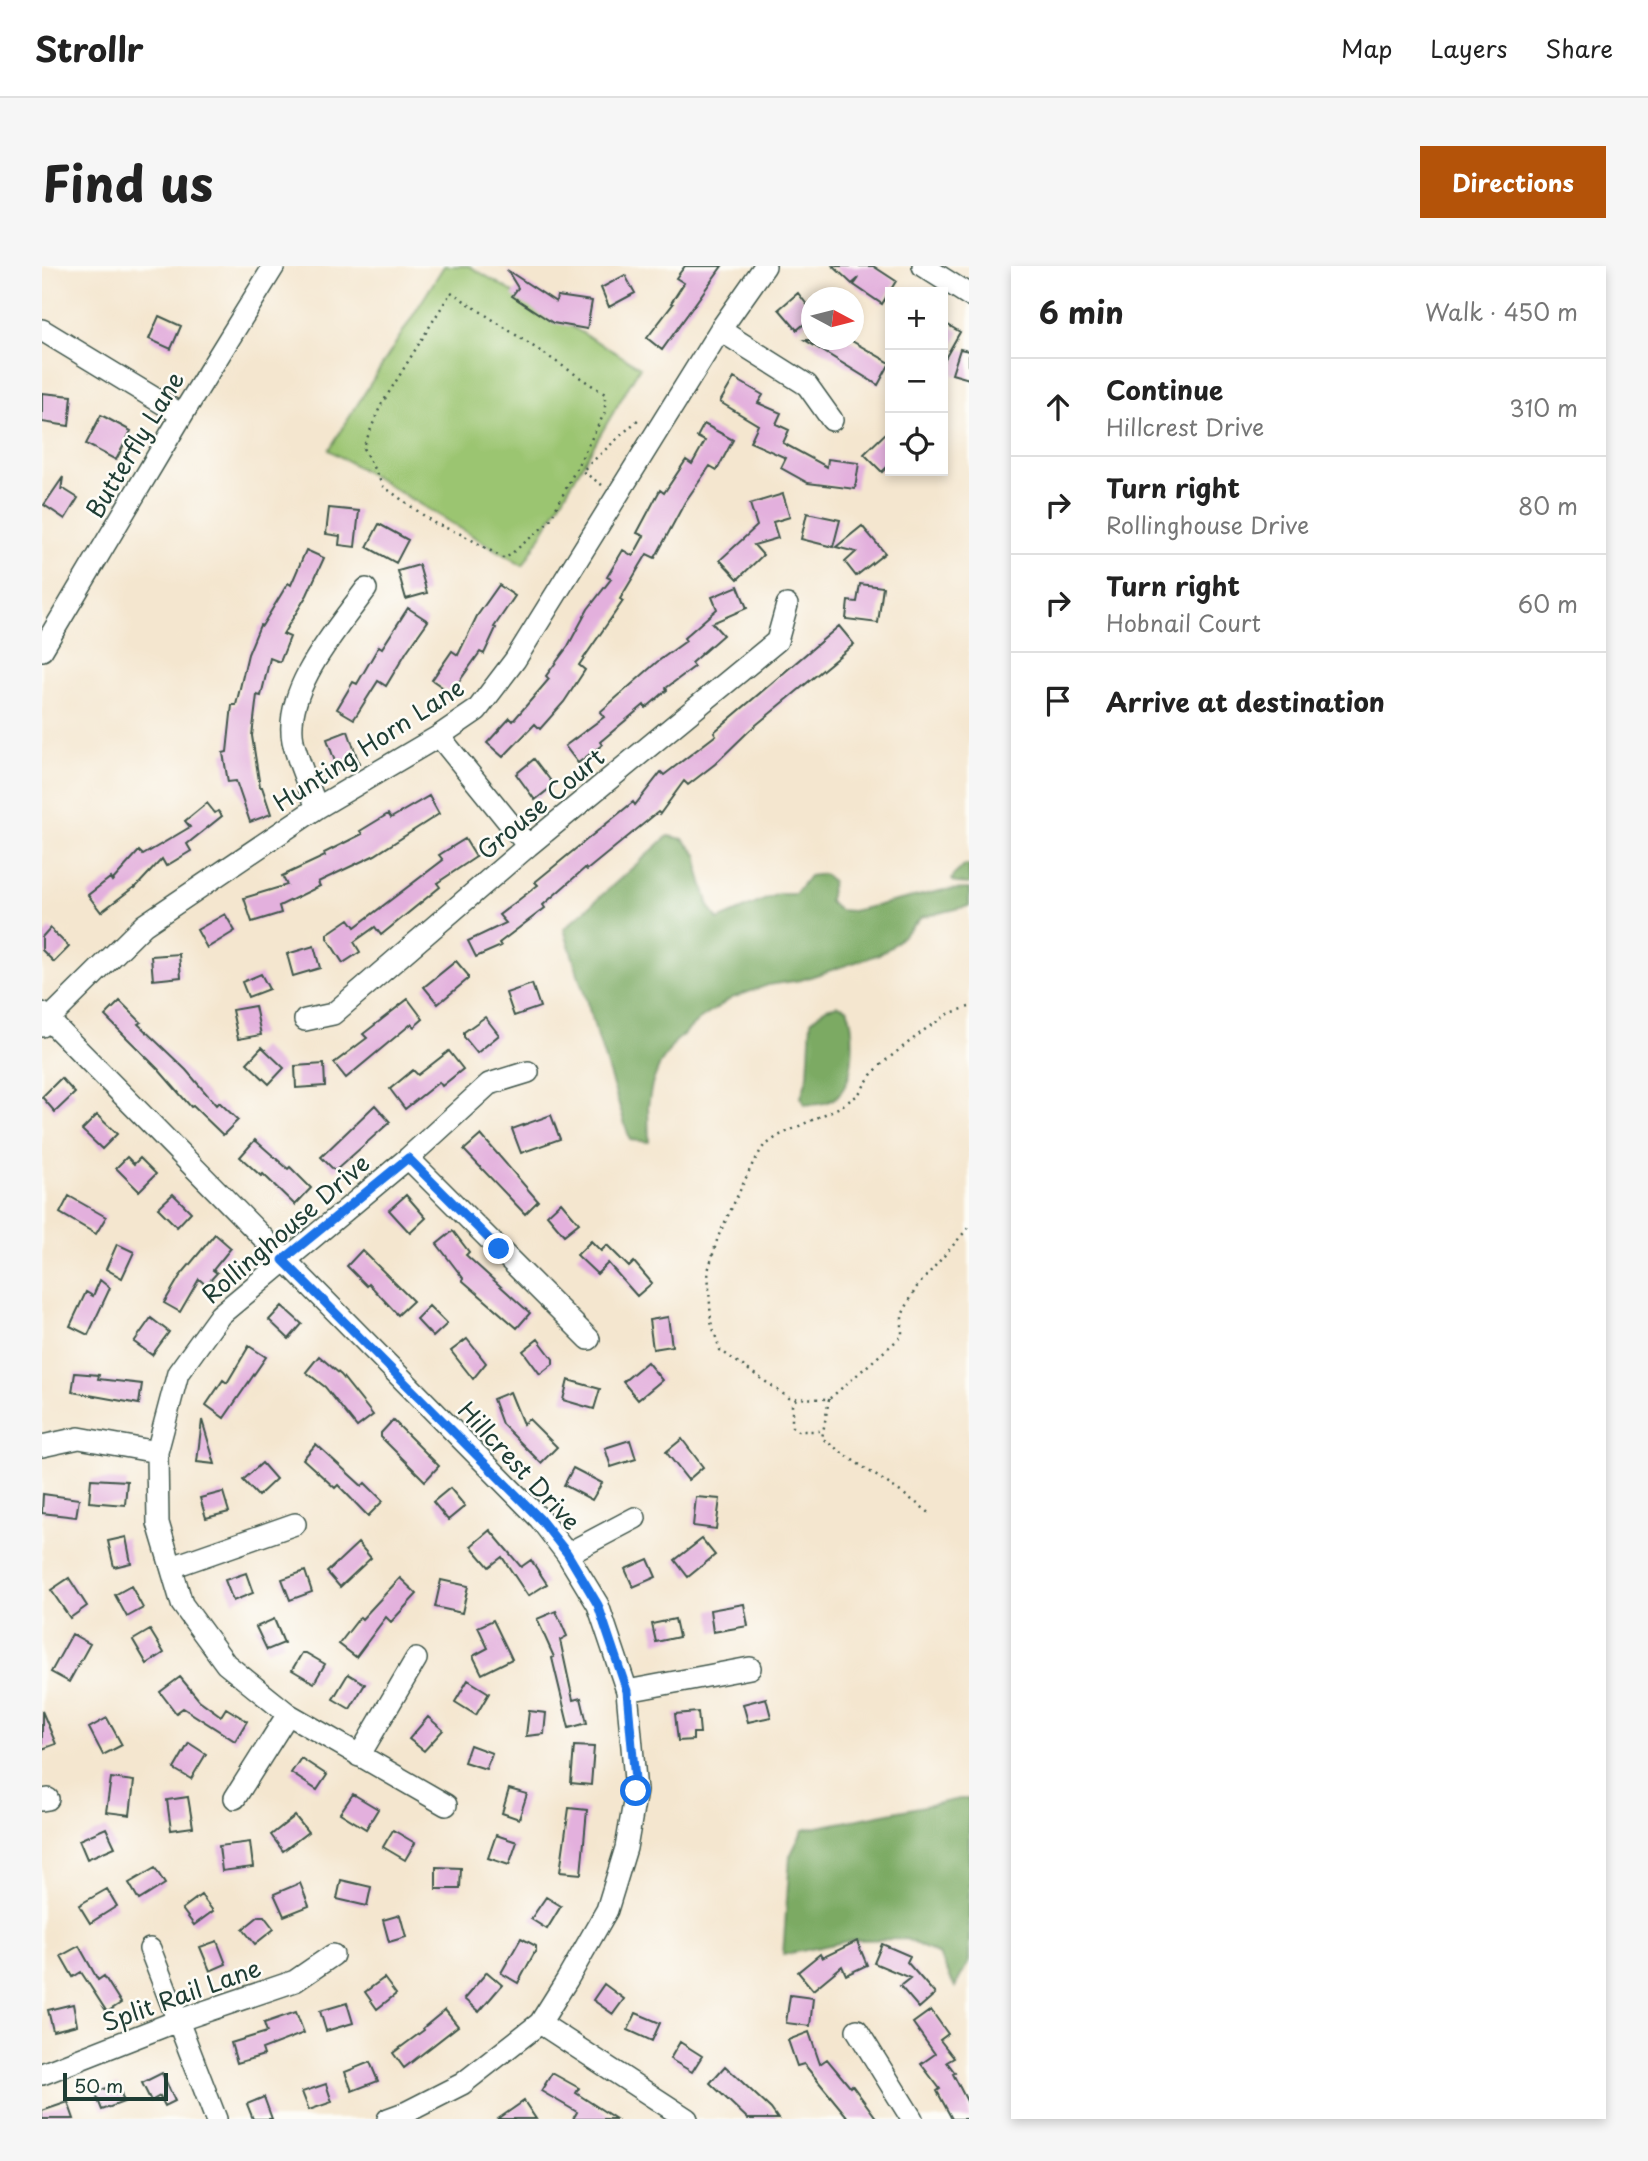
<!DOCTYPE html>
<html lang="en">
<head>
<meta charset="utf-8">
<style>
  :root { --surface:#fff; --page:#f6f6f6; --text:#222; --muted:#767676; --line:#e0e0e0; --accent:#b45309 }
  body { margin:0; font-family:"Playpen Sans",sans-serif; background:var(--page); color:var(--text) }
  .controls { position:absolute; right:21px; top:21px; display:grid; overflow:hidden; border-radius:0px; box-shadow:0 4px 10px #0003 }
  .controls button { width:63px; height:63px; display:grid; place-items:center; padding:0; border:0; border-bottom:2px solid var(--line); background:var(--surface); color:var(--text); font:35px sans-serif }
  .compass { position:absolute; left:759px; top:21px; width:63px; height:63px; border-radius:50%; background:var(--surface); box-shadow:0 4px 10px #0003; rotate:97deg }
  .scale { position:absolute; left:21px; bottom:18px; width:105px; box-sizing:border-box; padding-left:7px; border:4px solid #1f3d34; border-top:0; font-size:19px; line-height:24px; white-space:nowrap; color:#1f3d34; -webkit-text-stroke:5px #fdfcf7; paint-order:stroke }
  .stop { position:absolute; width:21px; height:21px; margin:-16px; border:5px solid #1a73e8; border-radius:50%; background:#fff }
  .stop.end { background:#1a73e8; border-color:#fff; box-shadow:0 2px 7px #0008 }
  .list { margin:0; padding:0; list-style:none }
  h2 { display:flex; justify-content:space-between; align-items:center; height:91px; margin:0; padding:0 28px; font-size:30px }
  h2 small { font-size:23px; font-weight:400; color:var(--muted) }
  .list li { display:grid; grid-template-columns:46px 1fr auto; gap:21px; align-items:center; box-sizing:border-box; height:98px; padding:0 28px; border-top:2px solid var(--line) }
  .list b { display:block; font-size:26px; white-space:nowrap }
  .list p { margin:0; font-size:23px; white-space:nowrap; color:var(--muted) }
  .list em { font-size:23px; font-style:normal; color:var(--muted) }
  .icon { flex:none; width:38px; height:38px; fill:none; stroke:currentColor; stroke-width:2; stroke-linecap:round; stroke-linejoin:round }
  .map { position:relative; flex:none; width:927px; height:1853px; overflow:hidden; border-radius:0px }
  header { display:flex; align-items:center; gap:42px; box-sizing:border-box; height:98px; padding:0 35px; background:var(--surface); border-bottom:2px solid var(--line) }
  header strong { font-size:33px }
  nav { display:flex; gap:38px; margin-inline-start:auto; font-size:24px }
  .intro { display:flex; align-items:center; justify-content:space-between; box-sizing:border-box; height:168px; padding:0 42px }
  h1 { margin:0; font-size:49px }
  .button { padding:18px 32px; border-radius:0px; background:var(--accent); color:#fff; font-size:24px; font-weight:700 }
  main { display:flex; gap:42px; padding:0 42px }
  aside { flex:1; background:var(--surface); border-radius:0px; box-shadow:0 4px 10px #0003 }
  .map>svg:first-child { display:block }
</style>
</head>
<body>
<header>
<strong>Strollr</strong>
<nav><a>Map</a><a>Layers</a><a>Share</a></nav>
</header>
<div class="intro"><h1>Find us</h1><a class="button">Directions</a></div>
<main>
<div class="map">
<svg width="927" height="1853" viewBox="0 0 927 1853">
  <rect width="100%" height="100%" fill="#fdfcf7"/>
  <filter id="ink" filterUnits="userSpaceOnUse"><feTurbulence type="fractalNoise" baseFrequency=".0143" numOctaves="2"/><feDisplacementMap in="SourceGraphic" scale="14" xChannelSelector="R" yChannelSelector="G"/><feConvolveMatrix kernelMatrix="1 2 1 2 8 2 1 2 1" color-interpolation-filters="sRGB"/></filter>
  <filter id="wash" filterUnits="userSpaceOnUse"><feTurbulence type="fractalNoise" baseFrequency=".00686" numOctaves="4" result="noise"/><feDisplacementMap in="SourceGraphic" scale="28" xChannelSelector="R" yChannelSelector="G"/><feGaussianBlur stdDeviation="1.57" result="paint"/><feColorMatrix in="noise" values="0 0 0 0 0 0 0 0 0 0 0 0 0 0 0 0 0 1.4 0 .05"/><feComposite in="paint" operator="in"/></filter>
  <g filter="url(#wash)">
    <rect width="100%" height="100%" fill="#f4e6cf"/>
    <!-- green -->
    <path fill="#9bc571" stroke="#5d8152" stroke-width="2" d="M402,0H427L598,101L481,300L287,184Z"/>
    <!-- forest -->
    <path fill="#7caa63" stroke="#4e744c" stroke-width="2" d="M626,570L641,573L656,590L657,606L667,640L676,654L736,628H753L767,610L782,608L790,615L787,636L797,644L810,645L902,624L927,623V640L880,651L849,681L835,689L759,714L726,719L690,732L657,754L633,776L618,798L610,818L606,839L607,876L588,874L522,663Z
      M923,599H927V618L914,617L910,614L912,609Z
      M796,739L805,742C813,761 813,806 801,823C793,837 777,840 762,838L759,831L766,809L769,755L784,742Z
      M918,1533H927V1695L913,1721L897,1689L864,1673L811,1674L741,1689L748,1590L761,1564Z"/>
    <g id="blocks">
      <!-- building -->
      <path fill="#e3b0dd" d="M643,0H680L620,84L605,72L631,38L629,37L642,17L634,12Z
        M791,0H831L854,15L840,38L812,19L817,12L810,18Z
        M465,4L514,36L515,30L550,35L545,63L511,57L470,30L476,22Z
        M583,9L593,27L567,41L559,22Z
        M756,27L769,44V52L755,64L737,43Z
        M117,50L139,60L129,83L107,73Z
        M901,56L918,66L901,96Z
        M763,74H808L848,97L836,119Z
        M918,83L927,85V113L910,108Z
        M692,112L721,129L716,137L739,147L734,158L747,164L741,177L785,201L786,193L817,197L813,223L766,217L739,202L744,192L708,176L716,159L678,136Z
        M0,127L30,130L27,160L0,156Z
        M59,149L89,165L74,194L44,178Z
        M662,158L691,174L675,204L668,200L643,236L613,292L605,288L578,333L581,335L537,399L543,404L522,436L498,463L493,458L461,491L445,477L468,452L471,455L507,413L504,410L526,380L546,343L569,313L565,311L581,284L591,290L602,270L595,267L618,224L622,227L644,194L650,198L663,175L655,171Z
        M848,163V198L840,206L822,188Z
        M21,211L19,225L20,222L36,232L23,253L2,239Z
        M741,228L748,251L731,256L736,272L712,279L721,289L696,313L678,294L715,260L708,238Z
        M287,242L317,245L313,281L297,279L298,270L284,268Z
        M765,247L798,254L791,281L759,273Z
        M337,258L366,274L354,297L325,281Z
        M820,260L843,287L814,310L803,296L814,286L794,281Z
        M264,284L282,292L265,329L241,368L248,371L238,396L228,392L219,430L215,429L210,470L218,521H220L229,548L208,556L194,515L186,516L181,487L185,486L190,439H194L206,388L218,359L220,360L246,317L249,319Z
        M377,299L385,327L364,333L356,305Z
        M818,318L841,321L836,357L804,353L806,335L815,336Z
        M457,319L473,330L452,361L454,362L442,388L438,386L409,427L390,414L410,385L416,389L435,350Z
        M696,320L705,342L670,357L681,369L649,397L652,401L624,422L625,424L604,442L602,439L558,476L560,479L536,497L523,480L562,451L558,446L615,396L644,375L642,372L675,343L670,331Z
        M366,342L386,355L365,385L344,420L336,415L312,453L295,443L311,416L315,418L337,380L340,382Z
        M797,360L812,378L708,464L673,498L646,519L642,515L618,548L616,546L545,604L543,602L501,639L503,642L457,677L459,680L434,691L426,675L464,657L457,649L496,619L493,616L591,536L593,539L619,506L622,509L674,469L672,466Z
        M306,465L317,497L296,504L285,473Z
        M492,493L512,519L493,534L474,508Z
        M387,530L397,548L333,589L276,616L278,620L237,640L239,647L210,656L202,632L245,619L240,610L283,590L282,587L320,568L318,565L346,548L349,552Z
        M165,537L173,547L176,545L180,550L145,578L149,585L124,600L120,593L93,622L92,621L59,646L46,629L68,612L70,615L97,585L101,589L148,561L143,555Z
        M423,573L434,591L395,617L398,621L339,669L333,661L312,676L318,686L301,697L285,672V668L307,653L313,661L401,594L397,589Z
        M183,648L193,665L165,682L155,664Z
        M8,662L27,681L12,696L0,684V671Z
        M272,680L278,702L251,710L245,688Z
        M137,688L139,711L111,714L109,690Z
        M414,695L426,709V713L396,738L382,721Z
        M219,708L227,723L206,731L200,716Z
        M490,718L498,741L472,750L464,727Z
        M366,733L381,753L372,761L369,758L304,812L292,797L325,772L321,768Z
        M78,735L99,756L96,758L144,804L174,839L177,836L196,854L181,869L151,840L149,841L116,803L63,750Z
        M213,740L219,769L196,773L190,744Z
        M443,751L457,769L435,787L422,771V766Z
        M220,781L242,802L227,818L205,797Z
        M407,785L421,803L400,820L397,816L363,843L348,823L371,804L376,809Z
        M282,798L283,820L254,822L253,800Z
        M19,812L33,827L13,846L0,831Z
        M333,839L348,856L293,905L279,891Z
        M55,849L75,868L60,883L40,864Z
        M509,849L518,873L479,887L470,863Z
        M439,869L496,935L483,948L422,884Z
        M213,874L246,903L248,901L269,922L253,939L221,908L219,910L198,891Z
        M85,891L92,898L98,892L114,908L97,925L74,902Z
        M131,928L149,946L135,961L116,942Z
        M364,929L384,952L368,967L347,944Z
        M27,930L64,951L54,968L18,947Z
        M519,936L537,957L522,969L505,949Z
        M411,965L427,986L424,989L488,1047L475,1062L420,1014L421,1012L395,978Z
        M173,968L189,982L171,1004L175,1007L164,1019L157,1013L138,1046L122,1037L138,1010Z
        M549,975L559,985L565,979L587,1001L592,996L610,1017L595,1030L566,997L555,1008L535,989Z
        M75,978L92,986L80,1012L64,1003Z
        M320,984L371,1035L356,1049L327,1018L325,1020L305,1000Z
        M58,1014L68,1022L46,1069L28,1060L44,1026L51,1030Z
        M240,1040L260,1058L247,1073L227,1054Z
        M387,1040L405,1058L391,1071L374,1053Z
        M626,1051L630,1080L611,1083L607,1054Z
        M109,1052L127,1066L110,1089L92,1076Z
        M425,1073L444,1097L431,1113L409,1085Z
        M496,1073L511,1093V1098L498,1108L481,1085Z
        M207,1080L224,1091L182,1152L164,1139L181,1114L185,1117Z
        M277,1090L299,1109L331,1149L315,1161L283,1121L264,1106Z
        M605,1096L620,1114L596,1134L581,1116Z
        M33,1107L57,1109L56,1113L100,1118L97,1138L30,1126Z
        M526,1114L558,1123L552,1143L521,1134Z
        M468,1126L481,1158L487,1153L515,1181L499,1197L460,1158L451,1133Z
        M160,1154L173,1198L155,1196Z
        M351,1154L397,1200L383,1215L339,1171V1167Z
        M640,1173L661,1201L646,1214L624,1186Z
        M588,1174L594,1193L569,1201L563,1182Z
        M274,1178L320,1220L323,1217L341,1235L326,1250L296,1219L293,1222L261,1193Z
        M220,1197L234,1213L216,1230L201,1214Z
        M531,1202L560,1217L550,1234L522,1219Z
        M49,1213L85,1215L83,1239L47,1236Z
        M408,1222L423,1240L406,1254L391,1236Z
        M181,1226L187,1246L164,1252L158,1232Z
        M1,1228L37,1233L34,1251L0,1247Z
        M654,1231L678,1233L674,1263L651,1260Z
        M448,1264L479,1301L489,1294L505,1318L486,1330L460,1291L447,1301L429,1280Z
        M84,1271L89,1297L72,1301L66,1275Z
        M660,1273L673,1289L646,1311L633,1294Z
        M316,1277L329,1292L298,1321L285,1306Z
        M606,1293L614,1311L591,1321L583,1303Z
        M263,1305L270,1326L248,1334L240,1313Z
        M204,1307L211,1327L191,1335L183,1314Z
        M27,1312L45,1340L28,1352L9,1324Z
        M358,1312L375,1328L349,1356L344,1351L314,1391L297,1378L318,1351L320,1353Z
        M399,1314L426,1320L420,1347L393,1341Z
        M89,1320L101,1342L85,1351L73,1329Z
        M702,1338L706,1360L671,1366L668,1344Z
        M514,1345L525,1370L518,1374L531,1434L539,1432L545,1457L527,1462L510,1392L512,1391L495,1353Z
        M232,1353L242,1377L225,1384L214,1361Z
        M633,1353L637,1371L614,1376L610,1358Z
        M451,1354L470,1393L440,1408L431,1390L446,1382L436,1361Z
        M108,1364L122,1387L105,1398L91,1374Z
        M30,1368L48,1378L27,1416L9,1406Z
        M260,1387H264L283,1398L272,1417L250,1404Z
        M306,1408L323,1418L308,1443L291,1433Z
        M138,1411L157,1434L179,1450L184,1442L205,1455L193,1475L141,1442L134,1447L118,1426Z
        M426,1414L447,1427L434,1449L413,1436Z
        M724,1432L729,1451L706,1456L701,1438Z
        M0,1445L14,1478L0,1483Z
        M487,1445L504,1447L502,1468L484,1470Z
        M656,1446L658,1467H651V1474L636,1475L633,1448Z
        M386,1451L401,1464L382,1485L367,1473Z
        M65,1452L80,1479L61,1489L47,1462Z
        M147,1477L164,1488L149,1513L132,1503Z
        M428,1479L450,1487L444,1503L422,1496Z
        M532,1480L552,1481L549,1519L529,1517Z
        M259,1492L285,1509L275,1524L249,1507Z
        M69,1512L92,1515L88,1549L64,1546Z
        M467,1523L485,1528L477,1553L460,1547Z
        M311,1528L336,1543L324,1563L298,1547Z
        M146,1531L151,1561L129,1564L125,1534Z
        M527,1542L545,1544L539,1608L518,1606Z
        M253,1550L266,1566L241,1585L229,1569Z
        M64,1562L73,1581L45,1593L37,1574Z
        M351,1564L373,1577L363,1594L341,1581Z
        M454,1569L475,1576L467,1599L446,1592Z
        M208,1576L211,1601L180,1605L177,1580Z
        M394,1601L419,1602L418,1623H394Z
        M113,1602L123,1618L97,1634L87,1617Z
        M299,1614L329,1621L325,1640L295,1633Z
        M258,1617L267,1640L242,1650L232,1628Z
        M65,1623L75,1640L48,1657L37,1639Z
        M159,1629L171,1645L152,1659L140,1643Z
        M504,1631L519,1640L505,1663L489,1653Z
        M358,1649L364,1671L347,1676L341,1654Z
        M217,1650H222L232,1663L213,1678L201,1663Z
        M479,1672L494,1680V1684L476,1717L459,1707Z
        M175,1675L184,1698L168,1705L158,1681Z
        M815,1675L825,1699L804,1709L800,1700L771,1724L756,1706L778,1688L780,1692Z
        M840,1678L868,1690L865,1696L893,1728L877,1742L858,1720L868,1712L832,1697Z
        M37,1680L56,1714L62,1710L79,1737L65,1746L39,1706L31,1711L19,1690Z
        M445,1706L460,1719L437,1746L422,1733Z
        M342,1712L354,1728L335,1743L323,1726Z
        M562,1718L582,1733L571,1748L551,1734Z
        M748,1729L771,1732L768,1760L744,1757Z
        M305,1737L311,1757L284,1765L278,1745Z
        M31,1738L35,1759L11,1765L6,1744Z
        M403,1744L416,1760L362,1802L351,1787L382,1764L381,1762Z
        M889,1744L906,1768L898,1774L912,1792L905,1796L913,1807L911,1808L927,1839V1853H910L895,1825L898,1823L879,1798L893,1788L871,1757Z
        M254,1746L262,1767L220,1783L222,1789L195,1797L189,1777L225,1766L222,1757Z
        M594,1747L618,1757L610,1775L586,1764Z
        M767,1766L778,1798L785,1793L808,1821L810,1819L835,1853H807L762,1798L755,1800L746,1774Z
        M638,1776L660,1790L650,1806L628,1793Z
        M328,1796L336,1815L310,1825L303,1806Z
        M683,1800L729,1843L736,1853H706L668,1817Z
        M120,1807L133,1835L123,1840L118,1830L109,1835L100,1817Z
        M510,1807L537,1822L534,1827L574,1853H531L535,1846L499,1825Z
        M76,1818L82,1836L60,1844L53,1826Z
        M284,1818L290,1836L267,1844L260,1826Z
        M222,1831L230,1853H211L205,1838Z
        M482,1835L494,1853H456Z
        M26,1836L32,1853H0V1845Z"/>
    </g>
  </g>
  <g filter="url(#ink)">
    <use href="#blocks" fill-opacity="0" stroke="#3f564b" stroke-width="2"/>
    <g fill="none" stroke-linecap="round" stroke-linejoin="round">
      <!-- minor casing -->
      <g stroke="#3f564b" stroke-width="24">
        <path id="minor" d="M881,0L927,29
          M0,64L140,149
          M678,64L765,119L790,154
          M0,384L140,149L232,0
          M397,470L486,580
          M275,542C267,520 256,497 251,475C241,423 296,362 324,323
          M0,747L498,1253L525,1288L556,1339L585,1425L594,1525L584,1582L565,1644L525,1714L498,1757L420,1818L365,1846L346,1853
          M263,754L291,748L486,580L735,375L745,339
          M0,760L102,659L275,542L397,470L435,444L473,394L678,64L723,0
          M366,892L547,1073
          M0,1180L37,1172L115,1186
          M525,1288L593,1252
          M130,1301L253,1258
          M585,1425L708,1402
          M317,1490L374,1393
          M193,1532L246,1448
          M0,1534L6,1533
          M404,1539L246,1448L184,1398L140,1338L116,1257L115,1186L136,1107L178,1049L366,892L447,818L486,806
          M108,1683L174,1853
          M498,1757L645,1853
          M815,1764L870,1853
          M0,1808L135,1755L253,1715L291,1689"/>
      </g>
      <!-- path -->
      <path stroke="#3f564b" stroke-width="2.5" stroke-dasharray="2 5" stroke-linecap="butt" d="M409,26L563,128V146L507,256L463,293L421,269L392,257L341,220L321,182L338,141Z
        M560,219L540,205L599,151
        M927,741L908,747L885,762L843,795L829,809L816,829L798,841L736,870L721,881L710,899L676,971L666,1005L669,1056L678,1084L747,1132L787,1133L860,1070V1049L874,1022L927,961
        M754,1133L750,1139V1161L756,1165H779
        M787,1133L780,1172C816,1200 855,1221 890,1249"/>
      <!-- minor -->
      <use href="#minor" stroke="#fff" stroke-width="21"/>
    </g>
  </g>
  <g fill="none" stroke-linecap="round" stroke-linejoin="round" filter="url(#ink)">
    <!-- route -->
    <path stroke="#1a73e8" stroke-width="9" d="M457,983L366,892L241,994L498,1253L525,1287L556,1339L585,1425L594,1525"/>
  </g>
  <g text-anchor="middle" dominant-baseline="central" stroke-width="5" stroke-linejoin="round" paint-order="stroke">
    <!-- street labels -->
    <g font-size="24" fill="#1f3d34" stroke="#fdfcf7">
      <text transform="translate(92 178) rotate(-59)">Butterfly Lane</text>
      <text transform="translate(326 478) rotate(-33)">Hunting Horn Lane</text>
      <text transform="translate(498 537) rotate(-40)">Grouse Court</text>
      <text transform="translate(243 962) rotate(-41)">Rollinghouse Drive</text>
      <text transform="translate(478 1199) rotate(47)">Hillcrest Drive</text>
      <text transform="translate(139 1728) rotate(-20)">Split Rail Lane</text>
    </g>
  </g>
</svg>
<div class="controls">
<button>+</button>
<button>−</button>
<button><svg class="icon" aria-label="locate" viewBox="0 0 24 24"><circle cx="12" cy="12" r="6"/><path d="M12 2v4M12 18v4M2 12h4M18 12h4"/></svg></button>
</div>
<svg class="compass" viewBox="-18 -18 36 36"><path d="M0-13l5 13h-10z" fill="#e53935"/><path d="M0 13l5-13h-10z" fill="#767676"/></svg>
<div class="scale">50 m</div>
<div class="stop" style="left:594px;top:1525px"></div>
<div class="stop end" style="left:457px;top:983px"></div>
</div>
<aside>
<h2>6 min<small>Walk · 450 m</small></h2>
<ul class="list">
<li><svg class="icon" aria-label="ahead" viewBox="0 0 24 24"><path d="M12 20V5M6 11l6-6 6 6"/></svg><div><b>Continue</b><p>Hillcrest Drive</p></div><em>310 m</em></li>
<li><svg class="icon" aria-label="right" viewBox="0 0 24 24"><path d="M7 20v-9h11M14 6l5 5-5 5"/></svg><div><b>Turn right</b><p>Rollinghouse Drive</p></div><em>80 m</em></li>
<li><svg class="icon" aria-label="right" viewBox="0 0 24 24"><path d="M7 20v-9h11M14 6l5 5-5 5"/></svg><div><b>Turn right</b><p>Hobnail Court</p></div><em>60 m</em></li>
<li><svg class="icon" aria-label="arrive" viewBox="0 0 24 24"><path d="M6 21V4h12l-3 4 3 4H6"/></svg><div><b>Arrive at destination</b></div></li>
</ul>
</aside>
</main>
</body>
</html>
